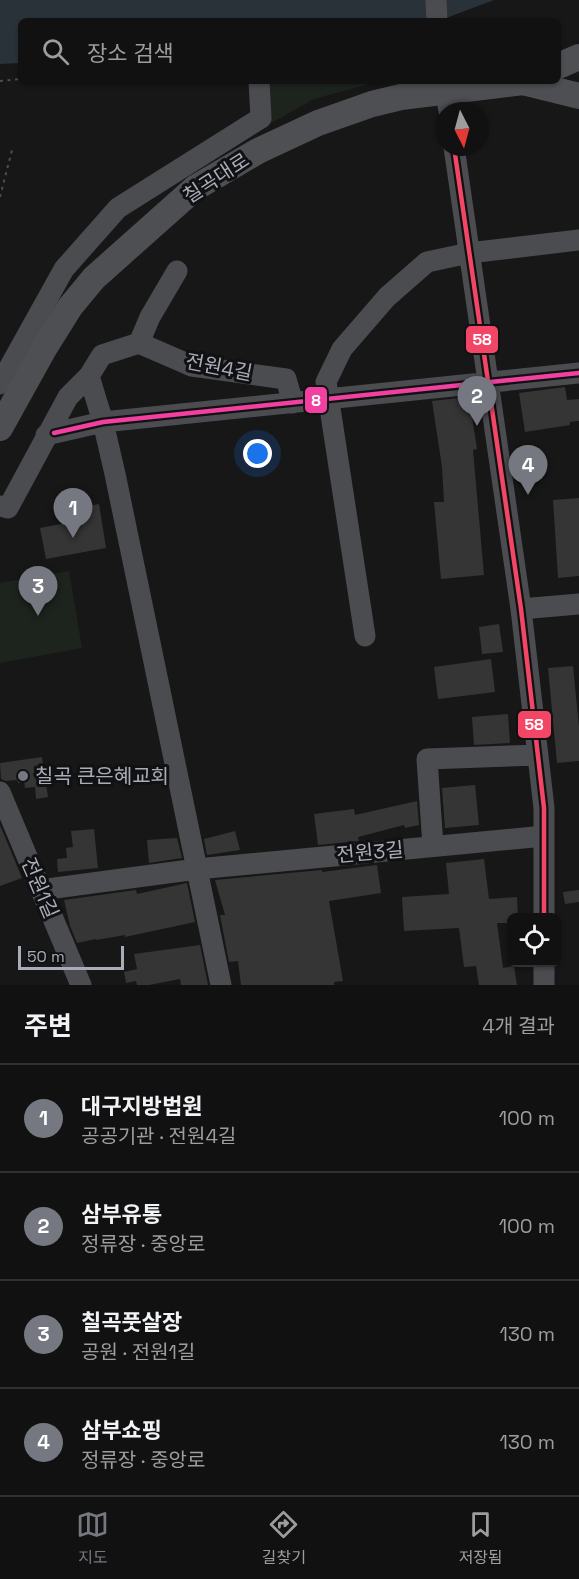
<!DOCTYPE html>
<html lang="ko">
<head>
<meta charset="utf-8">
<style>
  :root { --surface:#111; --page:#1e1f1f; --text:#f1f3f6; --muted:#9c9d9f; --line:#303131; --accent:#757880 }
  body { margin:0; font-family:"Space Grotesk","Noto Sans KR",sans-serif; background:var(--page); color:var(--text) }
  .controls { position:absolute; right:18px; bottom:18px; display:grid; overflow:hidden; border-radius:9px; box-shadow:0 2px 4px #0004 }
  .controls button { width:54px; height:54px; display:grid; place-items:center; padding:0; border:0; border-bottom:2px solid var(--line); background:var(--surface); color:var(--text); font:30px sans-serif }
  .compass { position:absolute; left:435px; top:102px; width:54px; height:54px; border-radius:50%; background:var(--surface); box-shadow:0 2px 4px #0004; rotate:174deg }
  .scale { position:absolute; left:18px; bottom:15px; width:106px; box-sizing:border-box; padding-left:6px; border:3px solid #a8adb8; border-top:0; font-size:16px; line-height:21px; white-space:nowrap; color:#a8adb8; -webkit-text-stroke:4px #111113; paint-order:stroke }
  .you { position:absolute; left:258px; top:454px; width:21px; height:21px; margin:-15px; border:4px solid #fff; border-radius:50%; background:#1a73e8; box-shadow:0 0 0 9px #1a73e833 }
  .badge { display:grid; place-items:center; width:39px; height:39px; border-radius:50%; background:var(--accent); color:#fff; font-size:20px; font-weight:700 }
  .pin { position:absolute; translate:-50% -50px; filter:drop-shadow(0 2px 3px #0008) }
  .pin::after { content:''; position:absolute; top:32px; width:21px; height:18px; background:inherit; clip-path:polygon(0 0,100% 0,50% 100%) }
  .list { margin:0; padding:0; list-style:none }
  h2 { display:flex; justify-content:space-between; align-items:center; height:78px; margin:0; padding:0 24px; font-size:26px }
  h2 small { font-size:20px; font-weight:400; color:var(--muted) }
  .list li { display:grid; grid-template-columns:39px 1fr auto; gap:18px; align-items:center; box-sizing:border-box; height:108px; padding:0 24px; border-top:2px solid var(--line) }
  .list b { display:block; font-size:22px; white-space:nowrap }
  .list p { margin:0; font-size:20px; white-space:nowrap; color:var(--muted) }
  .list em { font-size:20px; font-style:normal; color:var(--muted) }
  .icon { flex:none; width:33px; height:33px; fill:none; stroke:currentColor; stroke-width:2; stroke-linecap:round; stroke-linejoin:round }
  .map { position:relative; flex:none; width:579px; height:985px; overflow:hidden }
  .search { position:absolute; background:var(--surface); box-shadow:0 2px 4px #0004; left:18px; right:18px; top:18px; height:66px; display:flex; align-items:center; gap:15px; box-sizing:border-box; padding:0 21px; border-radius:9px; color:var(--muted); font-size:22px }
  .sheet { height:510px; background:var(--surface) }
  nav { display:flex; justify-content:space-around; align-items:center; box-sizing:border-box; height:84px; border-top:2px solid var(--line); background:var(--surface); font-size:16px; color:var(--muted) }
  nav a { display:grid; justify-items:center; gap:3px }
  nav .on { color:var(--accent) }
  .map>svg:first-child { display:block }
</style>
</head>
<body>
<div class="map">
<svg width="579" height="985" viewBox="0 0 579 985">
  <rect width="100%" height="100%" fill="#171717"/>
  <!-- green -->
  <path fill="#1d241e" d="M266,81H380L314,99L271,123L264,85Z
    M69,571L82,648L0,663V583Z"/>
  <!-- water -->
  <path fill="#2a3239" d="M0,0H494L438,21H21V63L0,64Z"/>
  <!-- building -->
  <path fill="#353536" d="M565,387L567,400L579,399V421L570,422V425L525,432L519,393Z
    M469,397L477,449L473,450L484,575L441,579L434,502H444L442,467L432,401Z
    M579,498V576L558,578L553,500Z
    M99,504L106,548L46,559L40,528L66,523L74,509Z
    M499,624L503,652L482,654L479,627Z
    M491,659L495,692L438,699L434,667Z
    M573,666L579,727V761L557,763L548,668Z
    M508,714L510,743L474,745L472,717Z
    M42,757L48,797L36,799L35,787L25,788L24,782L18,783L17,780L6,781L1,779L0,763Z
    M475,785L479,825L445,828L442,788Z
    M417,801L419,825L405,828L404,825L358,837L359,841L318,845L314,814L354,809L355,815Z
    M0,825L22,878L0,886Z
    M94,829L98,868L58,872L57,859L67,858L66,848L73,847L71,831Z
    M235,831L240,850L207,855L204,839Z
    M177,838L182,858L149,863L147,840Z
    M484,859L489,899L517,897L518,918H512V923H497L503,968L514,966L517,985H479L476,966L464,967L459,928L404,931L402,897L449,894L446,863Z
    M377,865L381,893L329,901L343,981L334,982V985H241L238,961L229,962L220,915H225L215,880L322,870V872Z
    M187,883L195,922L125,937V935L96,940V939L77,943L70,926L64,900L136,890L137,894Z
    M579,890V902L565,904L563,892Z
    M200,945L208,985H181L180,979L149,985H137L136,981L126,983L124,972L137,969L134,954Z"/>
  <g fill="none" stroke-linecap="round" stroke-linejoin="round">
    <!-- path -->
    <path stroke="#4d4e52" stroke-width="2" stroke-dasharray="3 4.5" stroke-linecap="butt" d="M0,81L21,79
      M0,197L12,150"/>
    <!-- minor -->
    <path stroke="#4b4c50" stroke-width="21" d="M436,0L437,21
      M444,81L449,111
      M454,147L521,609L544,808V918
      M177,271L150,317L139,343L192,366L286,379L293,403
      M89,376L103,422L115,474L221,985
      M0,384L64,269L118,208L261,118L259,81
      M46,435L103,422L579,373
      M0,506L8,508L68,397L89,376L102,355L139,343
      M521,609L579,604
      M365,636L326,382L342,349L387,297L427,262L469,253L579,240
      M0,792L81,985
      M433,846L427,759L538,755
      M40,890L197,869L544,836
      M544,963V985"/>
    <!-- major -->
    <path stroke="#4d4f52" stroke-width="26" d="M558,66L579,57
      M522,82L579,96
      M0,428L45,347L70,307L94,278L195,188L258,151L318,123L372,104L401,97L532,81"/>
    <!-- bus-1 casing -->
    <g stroke="#111113" stroke-width="9">
      <path id="bus-1" d="M454,147L521,609L544,808V918"/>
    </g>
    <!-- bus-2 casing -->
    <g stroke="#111113" stroke-width="9">
      <path id="bus-2" d="M54,433L103,422L579,373"/>
    </g>
    <!-- bus-1 -->
    <use href="#bus-1" stroke="#f34667" stroke-width="4.5"/>
    <!-- bus-2 -->
    <use href="#bus-2" stroke="#f240a1" stroke-width="4.5"/>
  </g>
  <!-- markers -->
  <circle fill="#757880" stroke="#111113" stroke-width="2" cx="23" cy="776" r="6"/>
  <g text-anchor="middle" dominant-baseline="central" stroke-width="6" stroke-linejoin="round" paint-order="stroke">
    <!-- street labels -->
    <g font-size="20" fill="#a8adb8" stroke="#111113">
      <text transform="translate(216 178) rotate(-33)">칠곡대로</text>
      <text transform="translate(219 367) rotate(11)">전원4길</text>
      <text transform="translate(370 852) rotate(-5)">전원3길</text>
      <text transform="translate(40 888) rotate(67)">전원1길</text>
    </g>
    <!-- poi labels -->
    <g font-size="20" fill="#a8adb8" stroke="#111113" text-anchor="start">
      <text x="35" y="776">칠곡 큰은혜교회</text>
    </g>
  </g>
  <g stroke="#111113" stroke-width="2">
    <rect x="465" y="325" width="34" height="29" rx="6" fill="#f34667"/>
    <rect x="304" y="386" width="24" height="28" rx="6" fill="#f240a1"/>
    <rect x="517" y="710" width="35" height="29" rx="6" fill="#f34667"/>
  </g>
  <g font-size="16" text-anchor="middle" font-weight="bold" fill="#fff">
    <text x="482" y="345">58</text>
    <text x="316" y="406">8</text>
    <text x="534" y="730">58</text>
  </g>
</svg>
<div class="controls">
<button><svg class="icon" aria-label="locate" viewBox="0 0 24 24"><circle cx="12" cy="12" r="6"/><path d="M12 2v4M12 18v4M2 12h4M18 12h4"/></svg></button>
</div>
<svg class="compass" viewBox="-18 -18 36 36"><path d="M0-13l5 13h-10z" fill="#e53935"/><path d="M0 13l5-13h-10z" fill="#9c9d9f"/></svg>
<div class="scale">50 m</div>
<div class="you"></div>
<div class="pin badge" style="left:73px;top:538px">1</div>
<div class="pin badge" style="left:477px;top:426px">2</div>
<div class="pin badge" style="left:38px;top:616px">3</div>
<div class="pin badge" style="left:528px;top:495px">4</div>
<div class="search"><svg class="icon" aria-label="search" viewBox="0 0 24 24"><circle cx="10" cy="10" r="6"/><path d="M15 15l6 6"/></svg>장소 검색</div>
</div>
<section class="sheet">
<h2>주변<small>4개 결과</small></h2>
<ul class="list">
<li><span class="badge">1</span><div><b>대구지방법원</b><p>공공기관 · 전원4길</p></div><em>100 m</em></li>
<li><span class="badge">2</span><div><b>삼부유통</b><p>정류장 · 중앙로</p></div><em>100 m</em></li>
<li><span class="badge">3</span><div><b>칠곡풋살장</b><p>공원 · 전원1길</p></div><em>130 m</em></li>
<li><span class="badge">4</span><div><b>삼부쇼핑</b><p>정류장 · 중앙로</p></div><em>130 m</em></li>
</ul>
</section>
<nav>
<a class="on"><svg class="icon" aria-label="map" viewBox="0 0 24 24"><path d="M3 6l6-2 6 2 6-2v14l-6 2-6-2-6 2zM9 4v14M15 6v14"/></svg>지도</a>
<a><svg class="icon" aria-label="directions" viewBox="0 0 24 24"><path d="M12 3l9 9-9 9-9-9zM9 14v-3h6M13 9l2 2-2 2"/></svg>길찾기</a>
<a><svg class="icon" aria-label="saved" viewBox="0 0 24 24"><path d="M7 4h10v16l-5-4-5 4z"/></svg>저장됨</a>
</nav>
</body>
</html>
